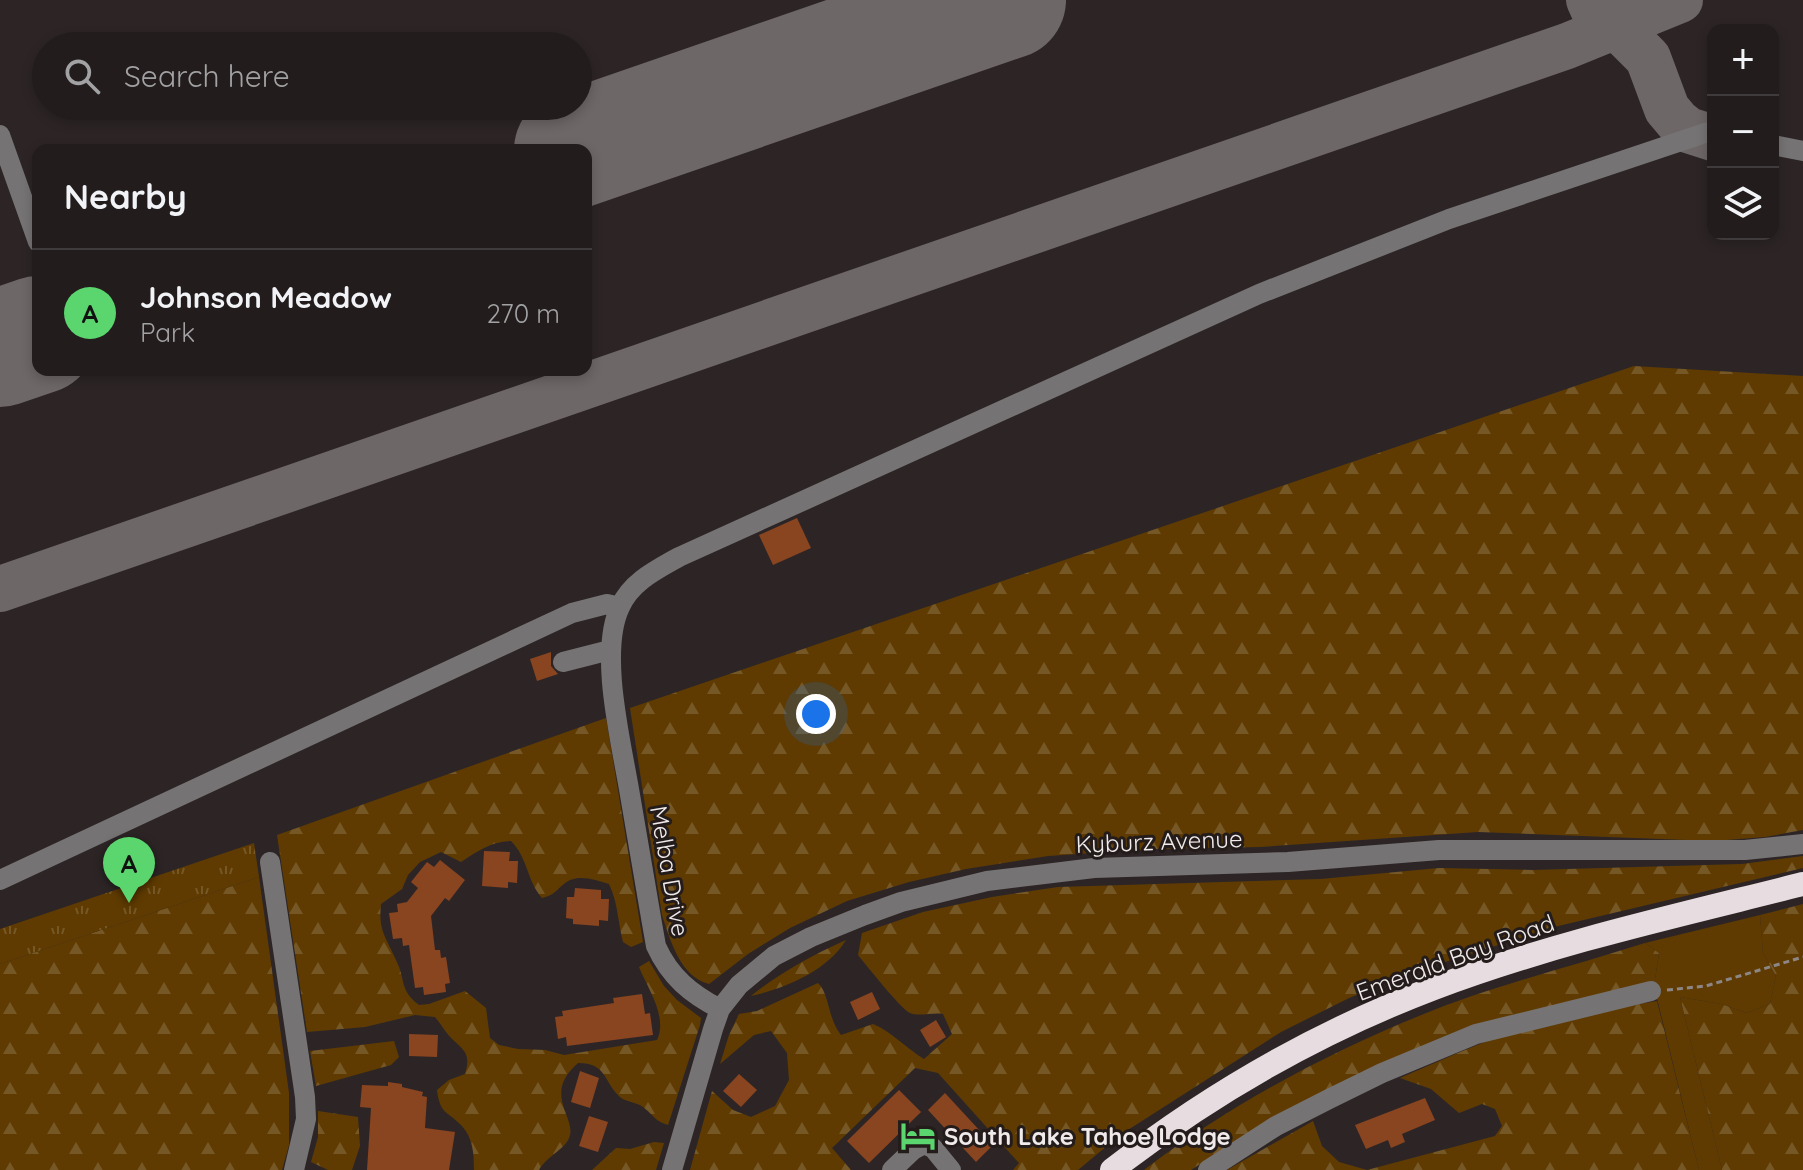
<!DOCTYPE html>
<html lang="en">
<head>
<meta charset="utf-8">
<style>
  :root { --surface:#221c1c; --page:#2e2929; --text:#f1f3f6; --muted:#a2a1a3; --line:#3f3a3b; --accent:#5bd56e }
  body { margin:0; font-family:Quicksand,sans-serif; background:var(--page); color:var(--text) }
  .controls { position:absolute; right:24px; top:24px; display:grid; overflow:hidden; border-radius:16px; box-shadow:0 4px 12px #0003 }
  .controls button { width:72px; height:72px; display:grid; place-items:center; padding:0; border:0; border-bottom:2px solid var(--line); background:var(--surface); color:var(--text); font:40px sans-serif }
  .you { position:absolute; left:816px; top:714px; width:28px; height:28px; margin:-20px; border:6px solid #fff; border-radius:50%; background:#1a73e8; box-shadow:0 0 0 12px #1a73e833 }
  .badge { display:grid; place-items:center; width:52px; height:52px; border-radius:50%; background:var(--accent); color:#111; font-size:26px; font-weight:700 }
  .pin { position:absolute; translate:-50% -66px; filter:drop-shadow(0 2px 4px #0008) }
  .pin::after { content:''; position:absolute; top:42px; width:28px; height:24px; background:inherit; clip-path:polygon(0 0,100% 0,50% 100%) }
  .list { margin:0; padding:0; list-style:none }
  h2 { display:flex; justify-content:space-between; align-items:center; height:104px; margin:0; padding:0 32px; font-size:34px }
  h2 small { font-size:26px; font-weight:400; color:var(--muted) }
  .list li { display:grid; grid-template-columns:52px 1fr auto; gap:24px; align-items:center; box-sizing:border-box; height:128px; padding:0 32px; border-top:2px solid var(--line) }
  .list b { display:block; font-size:30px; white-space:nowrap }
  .list p { margin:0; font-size:26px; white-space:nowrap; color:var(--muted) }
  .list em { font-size:26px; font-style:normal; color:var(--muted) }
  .icon { flex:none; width:44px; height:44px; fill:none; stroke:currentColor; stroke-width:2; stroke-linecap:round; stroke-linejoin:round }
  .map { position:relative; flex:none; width:1803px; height:1170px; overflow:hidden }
  .search { position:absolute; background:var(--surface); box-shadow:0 4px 12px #0003; left:32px; top:32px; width:560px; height:88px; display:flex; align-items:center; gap:20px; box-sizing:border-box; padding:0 28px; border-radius:44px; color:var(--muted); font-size:30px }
  .panel { position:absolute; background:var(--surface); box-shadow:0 4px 12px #0003; left:32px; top:144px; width:560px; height:232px; border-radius:16px }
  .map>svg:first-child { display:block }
</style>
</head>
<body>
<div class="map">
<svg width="1803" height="1170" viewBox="0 0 1803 1170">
  <defs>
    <pattern id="forest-firs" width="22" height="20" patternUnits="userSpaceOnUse" patternTransform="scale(2)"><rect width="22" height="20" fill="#5f3b01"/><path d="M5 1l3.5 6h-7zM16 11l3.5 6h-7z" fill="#765826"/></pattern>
    <pattern id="park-tufts" width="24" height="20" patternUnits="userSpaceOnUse" patternTransform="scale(2)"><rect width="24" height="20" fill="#5f3b01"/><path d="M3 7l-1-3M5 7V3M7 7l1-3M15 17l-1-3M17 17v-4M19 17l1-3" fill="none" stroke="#765826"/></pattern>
  </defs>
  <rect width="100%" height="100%" fill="#2d2525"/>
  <!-- green -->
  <path fill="#5f3b01" d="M1760,915L1763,953L1776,976L1770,1004L1747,1013L1721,1004L1680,997L1722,1170H1699L1654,986L1659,953L1645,943Z"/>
  <!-- forest -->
  <path fill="url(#forest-firs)" d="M1634,366L1803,376V830L1765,837L1713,841L1478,832L1260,847L1152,849L1048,856L966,869L909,882L847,901L790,928L748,954L709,984C680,977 670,939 662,915L630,708Z
    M606,718L643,942L631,947L623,942C618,923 618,902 609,884C597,880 582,875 570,880C558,886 557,895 542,898C527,881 528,858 511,841C490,842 478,851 461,862L441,852L420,862L408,875L402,889L381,904C378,931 386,937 396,960C406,980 399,990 419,1005L429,1004L465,991L486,1008L490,1038L499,1045L518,1049L545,1050L564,1055L657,1040C668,1017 648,989 639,967L649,961L664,986L677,1000L701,1018L700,1025L668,1125C653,1120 655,1116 643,1107C636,1102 626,1102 620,1097C603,1081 607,1063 578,1063C541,1095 578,1118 569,1138C565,1149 546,1157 539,1170H474C474,1154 473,1138 462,1126C448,1111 440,1115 437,1090L449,1080L465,1074C471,1054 465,1051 452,1039C446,1033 441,1024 435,1017L415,1015L365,1027L307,1032L277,835Z
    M1803,856V868L1554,927L1405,975L1349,998L1281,1032L1120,1135L1078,1170H1013L1019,1163L938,1073L915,1068L832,1148L851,1170H690L712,1091L733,1110L751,1117L775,1106L789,1080L787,1053L771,1031L754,1035L720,1064L729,1035L739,1014L757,1011L818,983C830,995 827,1017 841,1035L873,1024C892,1032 906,1048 924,1059L952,1034L943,1014C933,1012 919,1017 910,1013C900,1008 867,966 858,955L862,933L923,912L992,897L1058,887L1321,879L1439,868L1533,870L1742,864Z
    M259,877L289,1093V1145L282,1170H0V964Z
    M1803,904V1170H1722L1680,997L1721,1004L1747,1013L1770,1004L1776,976L1763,953L1760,915Z
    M846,940C827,971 786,988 751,996C781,972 811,956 846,940Z
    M1645,943L1659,953L1654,986L1591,997L1262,1124L1191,1170H1144C1227,1107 1323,1055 1419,1016C1492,986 1570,967 1645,943Z
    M1657,1001L1699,1170H1227L1313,1121L1322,1146L1339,1162L1367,1170L1495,1136L1502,1126L1495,1109L1482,1104L1459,1113L1431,1089L1400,1078C1440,1061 1480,1042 1522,1029C1566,1015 1612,1009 1657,1001Z
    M394,1041L399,1057L391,1065L316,1086L310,1051Z
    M318,1111L358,1117L360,1146L352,1170H328L311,1162L318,1137Z
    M654,1142L664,1143L656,1170H592L616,1148L630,1149Z"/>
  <!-- park -->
  <path fill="url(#park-tufts)" d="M254,843L259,877L0,964V929Z"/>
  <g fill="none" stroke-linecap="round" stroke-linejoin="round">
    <!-- taxiway -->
    <path stroke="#6e6767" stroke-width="46" d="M1589,0L1594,11L1616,26L1648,58L1667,109L1678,122L1688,130L1713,138
      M0,589L1567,46L1680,0"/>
    <!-- runway -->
    <path stroke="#6e6767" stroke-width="118" d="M573,150L1007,0
      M0,348L38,335"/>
  </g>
  <!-- building -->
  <path fill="#894420" d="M797,518L811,548L773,565L759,535Z
    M551,652V666L558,674L537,681L530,659Z
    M484,851L510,852L509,861H518L517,883L508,882V888L482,886Z
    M440,860L465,880L449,901L445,898L431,916L435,950H440L441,958L446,957L450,983L445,984L446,992L424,995L423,987L415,988L409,945L403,946L402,938L393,939L389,913L398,912L397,904L407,902L418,888L411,882L427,862L434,867Z
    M575,888L601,890V899H609L608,921L599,920V926L573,924V919L566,918L567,897H574Z
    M872,992L880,1009L858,1020L850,1002Z
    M642,994L645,1014L650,1013L653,1035L567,1046L566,1037L558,1039L555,1017L563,1016L562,1011L614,1003L613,998Z
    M936,1020L946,1037L930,1047L920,1030Z
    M409,1034L438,1035L437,1057L409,1056Z
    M580,1071L599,1078L590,1108L571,1102Z
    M739,1074L757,1090L741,1107L723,1091Z
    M388,1082L402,1084V1087L423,1092L422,1096L427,1097L425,1128L455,1132L449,1170H367L371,1108L360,1107L362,1085L388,1086Z
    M899,1090L921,1112L869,1163L847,1141Z
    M945,1093L993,1145L976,1162L928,1110Z
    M1425,1098L1435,1120L1402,1134L1405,1142L1391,1148L1388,1140L1366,1149L1355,1125Z
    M589,1116L608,1122L598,1152L579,1146Z"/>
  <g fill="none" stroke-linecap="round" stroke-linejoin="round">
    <!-- path -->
    <path stroke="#8d8686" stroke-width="3" stroke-dasharray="6 4" stroke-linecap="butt" d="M1667,990L1706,986L1803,957"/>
    <!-- minor -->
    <path stroke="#767374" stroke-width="20" d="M0,135L38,242
      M1773,145L1803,151
      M563,662L610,650
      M270,862L305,1097L306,1119L294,1170
      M0,880L572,613L607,604L620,607
      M720,1009C691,994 670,977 656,946C647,896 639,846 630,795C622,745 598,653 620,607C631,582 656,570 679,557L1259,294L1449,219L1708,132L1713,133
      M672,1170L713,1029L720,1009L739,985L774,956L811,937L865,915L901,902L987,881L1094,868L1288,862L1439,850H1745L1803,844
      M892,1170L913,1150L924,1144L933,1148L951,1170
      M1208,1170L1276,1126L1329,1099L1382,1073L1476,1034L1651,991"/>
    <!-- highway -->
    <path stroke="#e7dde0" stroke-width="24" d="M1112,1170C1210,1094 1318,1032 1434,988C1553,943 1680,915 1803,884"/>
  </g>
  <!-- icons -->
  <defs>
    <g id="hotel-bare" transform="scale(2.76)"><path d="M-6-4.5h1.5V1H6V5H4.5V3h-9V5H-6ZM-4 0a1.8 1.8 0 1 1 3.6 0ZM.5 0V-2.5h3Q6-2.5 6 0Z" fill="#5bd56e" stroke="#231c1b" stroke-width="2.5" paint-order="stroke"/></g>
  </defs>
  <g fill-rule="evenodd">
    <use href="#hotel-bare" x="918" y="1136"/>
  </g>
  <g text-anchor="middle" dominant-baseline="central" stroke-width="6" stroke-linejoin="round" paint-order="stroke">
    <!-- street labels -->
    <g font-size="24" fill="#f0eaea" stroke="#231c1b">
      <text transform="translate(1159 841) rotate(-2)">Kyburz Avenue</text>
      <text transform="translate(670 871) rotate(80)">Melba Drive</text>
      <text transform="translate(1455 957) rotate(-20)">Emerald Bay Road</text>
    </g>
    <!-- poi labels -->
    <g font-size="24" font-weight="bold" fill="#f0eaea" stroke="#231c1b" text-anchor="start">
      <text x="944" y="1136">South Lake Tahoe Lodge</text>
    </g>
  </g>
</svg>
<div class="controls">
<button>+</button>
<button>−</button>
<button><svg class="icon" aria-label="layers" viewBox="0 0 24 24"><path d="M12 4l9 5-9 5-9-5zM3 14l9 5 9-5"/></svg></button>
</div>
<div class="you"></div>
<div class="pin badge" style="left:129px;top:903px">A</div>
<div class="search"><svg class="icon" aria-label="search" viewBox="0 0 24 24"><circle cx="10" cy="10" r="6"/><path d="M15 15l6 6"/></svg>Search here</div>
<section class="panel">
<h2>Nearby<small></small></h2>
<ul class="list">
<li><span class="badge">A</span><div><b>Johnson Meadow</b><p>Park</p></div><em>270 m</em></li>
</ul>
</section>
</div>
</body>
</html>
